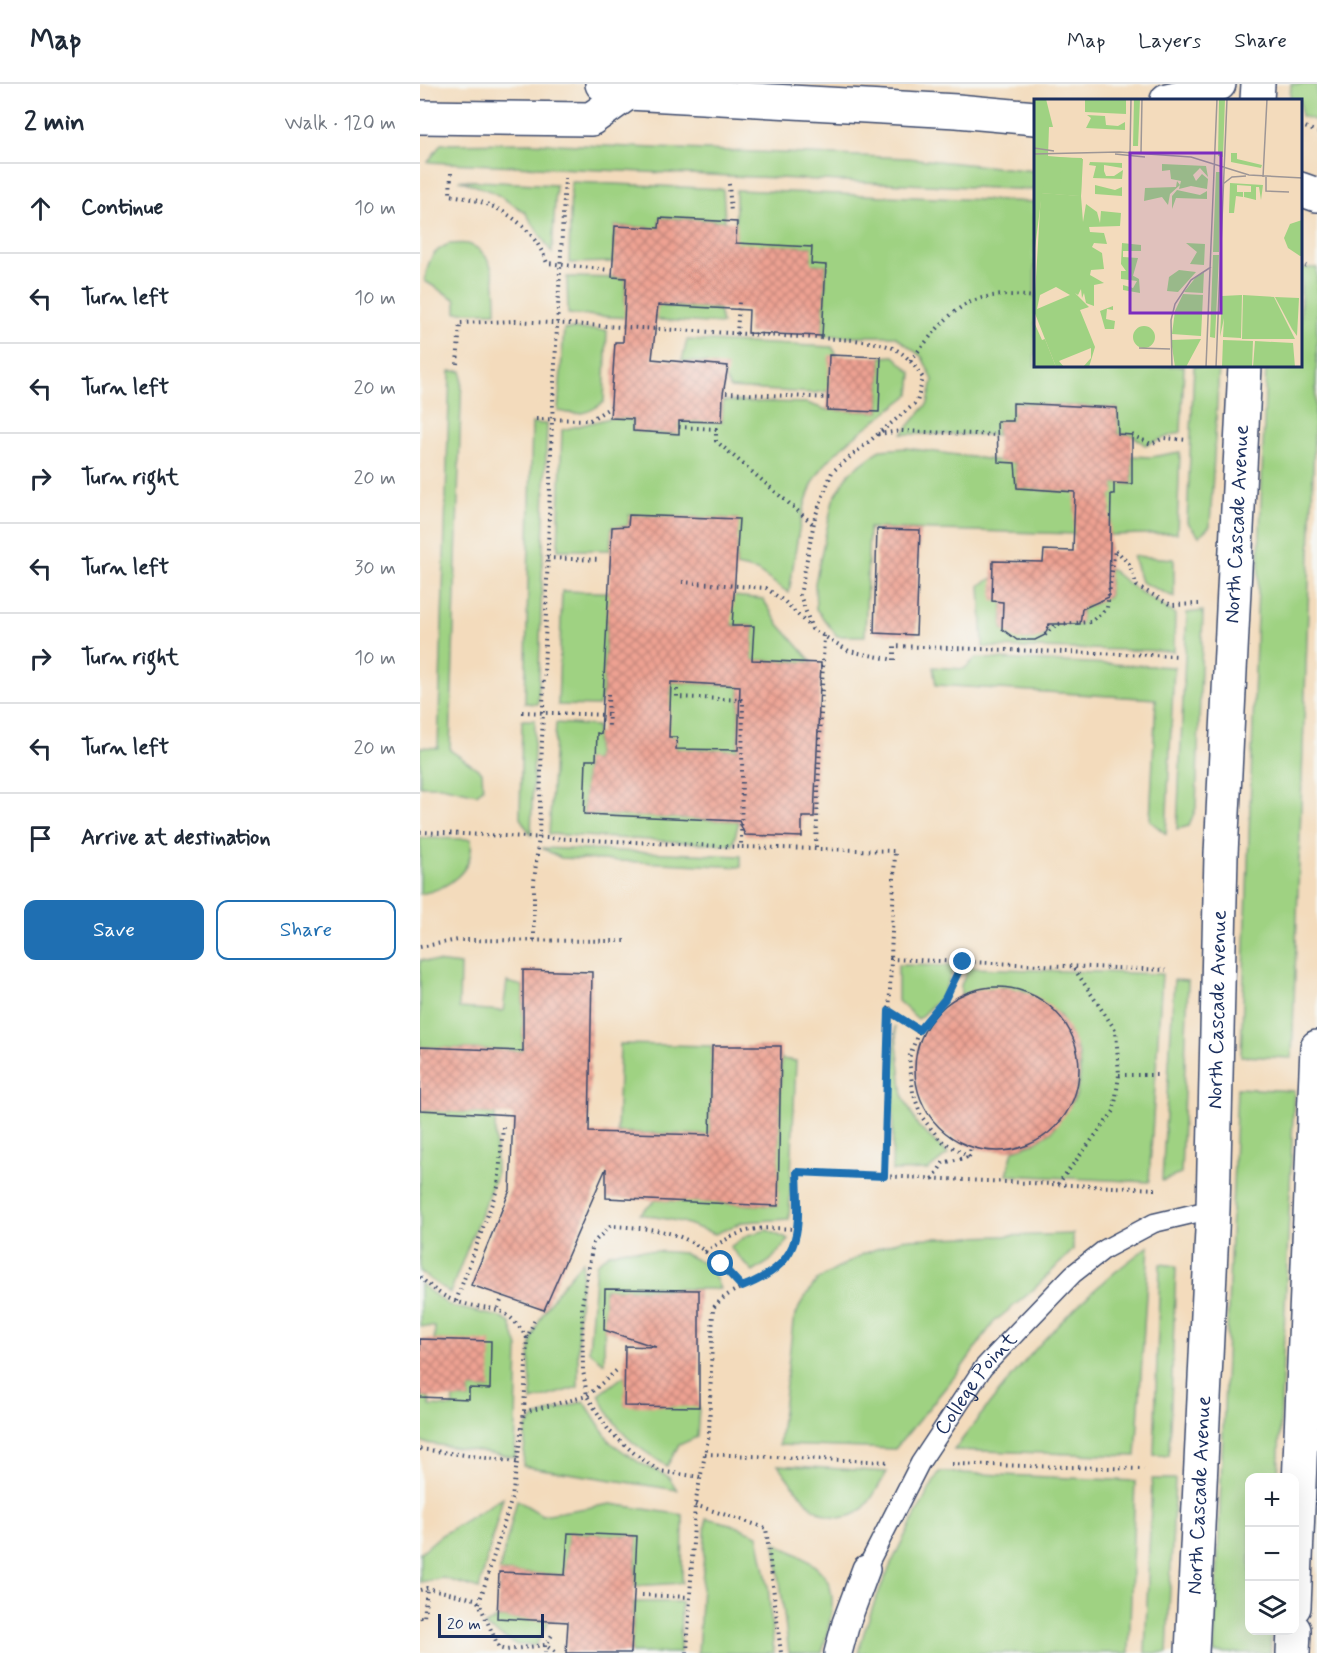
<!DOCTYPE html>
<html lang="en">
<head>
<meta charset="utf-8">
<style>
  :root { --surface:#fff; --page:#f2f2f3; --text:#1f2937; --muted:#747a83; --line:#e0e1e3; --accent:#1f6fb2 }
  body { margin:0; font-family:Mynerve,sans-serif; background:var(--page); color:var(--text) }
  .controls { position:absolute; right:18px; bottom:18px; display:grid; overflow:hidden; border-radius:12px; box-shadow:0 6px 24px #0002 }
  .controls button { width:54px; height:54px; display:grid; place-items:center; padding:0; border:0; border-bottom:2px solid var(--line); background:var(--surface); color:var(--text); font:30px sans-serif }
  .scale { position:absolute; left:18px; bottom:15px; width:106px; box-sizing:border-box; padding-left:6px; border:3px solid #1b2f5e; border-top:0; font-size:16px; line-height:21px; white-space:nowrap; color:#1b2f5e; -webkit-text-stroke:4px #f6f6f2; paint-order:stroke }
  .stop { position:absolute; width:18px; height:18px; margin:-14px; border:4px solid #1f6fb2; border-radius:50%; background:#fff }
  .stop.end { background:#1f6fb2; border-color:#fff; box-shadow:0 2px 6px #0008 }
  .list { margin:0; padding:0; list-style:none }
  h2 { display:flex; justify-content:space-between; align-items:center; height:78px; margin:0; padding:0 24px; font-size:26px }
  h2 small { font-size:20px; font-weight:400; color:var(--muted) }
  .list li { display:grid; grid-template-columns:39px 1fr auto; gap:18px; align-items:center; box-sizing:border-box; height:90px; padding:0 24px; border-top:2px solid var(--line) }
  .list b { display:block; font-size:22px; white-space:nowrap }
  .list em { font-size:20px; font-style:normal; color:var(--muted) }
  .actions { display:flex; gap:12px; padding:18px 24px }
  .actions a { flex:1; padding:14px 0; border:2px solid var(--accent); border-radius:12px; text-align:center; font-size:21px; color:var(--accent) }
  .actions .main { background:var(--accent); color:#fff }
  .icon { flex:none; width:33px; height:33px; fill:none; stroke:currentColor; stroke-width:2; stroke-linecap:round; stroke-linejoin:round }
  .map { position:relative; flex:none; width:897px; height:1569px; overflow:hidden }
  header { display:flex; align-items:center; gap:36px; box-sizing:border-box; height:84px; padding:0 30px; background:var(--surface); border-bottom:2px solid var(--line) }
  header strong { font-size:28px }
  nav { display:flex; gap:33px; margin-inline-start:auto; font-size:21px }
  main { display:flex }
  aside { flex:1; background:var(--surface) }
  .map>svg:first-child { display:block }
</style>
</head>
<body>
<header>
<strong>Map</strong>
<nav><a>Map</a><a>Layers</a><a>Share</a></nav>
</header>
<main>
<aside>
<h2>2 min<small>Walk · 120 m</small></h2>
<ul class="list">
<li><svg class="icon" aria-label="ahead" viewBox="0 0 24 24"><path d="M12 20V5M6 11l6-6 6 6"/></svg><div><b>Continue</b></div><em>10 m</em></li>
<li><svg class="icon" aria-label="left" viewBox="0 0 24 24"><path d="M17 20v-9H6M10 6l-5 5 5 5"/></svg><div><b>Turn left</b></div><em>10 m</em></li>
<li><svg class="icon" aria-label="left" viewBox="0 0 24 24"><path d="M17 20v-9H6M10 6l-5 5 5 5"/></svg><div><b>Turn left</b></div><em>20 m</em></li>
<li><svg class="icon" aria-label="right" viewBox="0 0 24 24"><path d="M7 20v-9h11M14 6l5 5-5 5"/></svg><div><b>Turn right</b></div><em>20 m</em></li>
<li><svg class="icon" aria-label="left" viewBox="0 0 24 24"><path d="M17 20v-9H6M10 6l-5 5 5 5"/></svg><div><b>Turn left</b></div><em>30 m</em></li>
<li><svg class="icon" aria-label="right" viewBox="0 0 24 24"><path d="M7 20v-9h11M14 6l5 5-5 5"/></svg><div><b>Turn right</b></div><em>10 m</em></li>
<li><svg class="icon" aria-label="left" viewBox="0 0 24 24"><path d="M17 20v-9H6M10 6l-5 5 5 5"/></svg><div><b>Turn left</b></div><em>20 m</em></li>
<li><svg class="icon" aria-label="arrive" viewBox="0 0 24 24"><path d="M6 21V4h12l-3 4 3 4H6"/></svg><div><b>Arrive at destination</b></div></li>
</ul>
<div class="actions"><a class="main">Save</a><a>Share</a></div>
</aside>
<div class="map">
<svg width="897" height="1569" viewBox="0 0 897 1569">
  <defs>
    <pattern id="building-cross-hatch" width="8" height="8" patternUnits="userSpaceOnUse" patternTransform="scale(1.5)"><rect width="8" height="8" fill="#eea292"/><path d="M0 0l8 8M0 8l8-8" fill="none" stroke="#c0847a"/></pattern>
  </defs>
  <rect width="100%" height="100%" fill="#f6f6f2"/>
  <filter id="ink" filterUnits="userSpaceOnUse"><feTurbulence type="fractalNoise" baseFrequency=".0167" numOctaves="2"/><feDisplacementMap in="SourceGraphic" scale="12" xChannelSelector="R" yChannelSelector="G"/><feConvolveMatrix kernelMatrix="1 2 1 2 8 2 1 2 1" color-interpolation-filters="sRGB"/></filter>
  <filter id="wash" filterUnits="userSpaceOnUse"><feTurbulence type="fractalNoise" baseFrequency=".008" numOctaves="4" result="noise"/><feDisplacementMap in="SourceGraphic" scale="24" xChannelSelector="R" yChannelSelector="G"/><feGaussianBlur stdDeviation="1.35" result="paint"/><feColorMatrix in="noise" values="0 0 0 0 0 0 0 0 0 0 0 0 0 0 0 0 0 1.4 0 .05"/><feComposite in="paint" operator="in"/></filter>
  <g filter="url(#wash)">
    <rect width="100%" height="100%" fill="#f3dbbc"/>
    <!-- grass -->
    <path fill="#9fd282" stroke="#5d8070" stroke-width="1.5" d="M871,0H897V37L881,32L880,16H870Z
      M110,59L488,74L615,87V106L8,78L21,60Z
      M39,96L136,101L132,169L105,128L73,108Z
      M151,98L303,105L305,137L240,134L239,144L195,142L193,178L149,179Z
      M316,106L615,118V282H764L761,348L725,361L712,351L698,350L697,324L593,319V337H577V351L482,350L508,319L513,296L502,273L475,252H402L406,181L391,180V163L349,161L315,175Z
      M29,160C34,160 43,159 48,160C77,169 76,205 76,228H36V216L5,197C8,178 10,168 29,160Z
      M881,184H897V274L872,974L821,972L846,282H880Z
      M147,193L206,194L205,220L299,225L302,240L148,230Z
      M144,245L187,246L184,318C168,330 158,332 138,327Z
      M267,256L412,263L417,271L415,306L393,309L310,304L306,296L286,294V279L262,277Z
      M474,272L492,289L490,310C460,335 408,365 392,401C378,434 375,474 369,509L337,487L316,482L318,435L209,431L208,442L192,443L190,466H138L142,346L190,334L213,335V347L258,350L259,337L302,338L303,317L387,319L407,326L459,328L461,273Z
      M774,282H799L790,442L779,452L767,438Z
      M30,287H42L30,666L62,688L63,704L57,710L21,702H0V663L18,664Z
      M112,339L127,340L118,620L105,619Z
      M486,364L595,379L597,404L693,410L694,399L712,400V372L731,373L760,368L757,449L690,451L449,444L445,552H417L396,525L395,499L413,416L429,389L460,366Z
      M713,472L754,475V513L721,498Z
      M689,484L714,504L755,530L754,567L563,563L560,501L573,494L583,518L582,545C597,556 608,560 625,551L629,540H660L662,525L689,513Z
      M142,507L313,512L343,515L358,539L392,578L332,576L334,542L187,535L183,607L179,622L138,621Z
      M783,527L776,724L769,742L757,745L767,529Z
      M556,574L754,583L746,750L730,737L736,615L516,601L513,583L544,585Z
      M251,598L320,602L318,666L256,665V653L198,650L201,608L251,610Z
      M102,636H115L111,751L100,734Z
      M136,639L177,642L176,676H166L164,730L319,737L313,761L129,750Z
      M0,754L51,755C55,786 29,805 0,810Z
      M122,764L321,772V783L141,774Z
      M0,876L40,881L39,924L83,927L87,898L103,902V967L0,963Z
      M478,881L535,882L522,912L498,935L478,917Z
      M549,884L742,890L729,1098L587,1091L593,1066L614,1059L632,1047L656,1012L660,991L659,969L640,931L604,907L583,903L541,911V901Z
      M754,896L768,897L761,1090L742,1097Z
      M475,942L483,1012L498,1042L528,1070L508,1086L472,1087Z
      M200,960L292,962L290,1051L197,1048Z
      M361,975L376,977L369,1135L323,1138L295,1150L262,1138L220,1130L236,1116L357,1122Z
      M817,1004L874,1007L858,1393L830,1394V1546L851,1547L850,1569H794Z
      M0,1026L75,1030L76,1091L30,1209L0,1188Z
      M347,1146L369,1156L350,1177L333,1188L310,1163L328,1151Z
      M653,1150V1166L612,1207L574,1238L540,1286L475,1365L359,1361L373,1238L381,1219L397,1196L443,1170L483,1155Z
      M729,1162L716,1372L534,1366C593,1288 648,1220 729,1162Z
      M207,1165L263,1169L291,1183L300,1205H185L184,1279L169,1267L176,1180L189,1169Z
      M163,1177L158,1235V1303L112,1317C112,1300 108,1281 110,1265C115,1232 142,1200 163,1177Z
      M740,1180L756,1182L749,1372L734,1371Z
      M0,1200L30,1222L80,1233L90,1239L98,1263L95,1373L0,1358V1313H9L10,1322L33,1323L34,1314L49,1315V1304L69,1305L14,1256L15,1243L0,1242Z
      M205,1291L279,1323L277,1353L259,1361L247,1382C213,1361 196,1348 179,1311Z
      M164,1317L190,1358L220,1379L249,1393L257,1406L103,1382L106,1343L116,1333Z
      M358,1381L467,1388C459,1401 450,1421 437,1429C400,1448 376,1405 358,1381Z
      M519,1388L715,1397L709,1569H438C455,1505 487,1446 519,1388Z
      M732,1395H755L747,1569H725Z
      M83,1413L59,1505L23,1494L0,1498V1469L20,1452Z
      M97,1416L122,1431L191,1420L263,1431L262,1499L215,1502L217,1452L148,1449L145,1491L79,1488Z
      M286,1434L311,1440L338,1451L348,1502L354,1569H278Z
      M355,1459C419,1489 420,1504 402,1569H369Z
      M214,1518H261L260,1569H211Z
      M77,1534L129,1536L116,1561H97L64,1542Z"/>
    <g id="blocks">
      <!-- building -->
      <path fill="url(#building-cross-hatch)" fill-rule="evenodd" d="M240,134L317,138L316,159L392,163L391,180L406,181L402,252L328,249L329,226L238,221L232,275L308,282L303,310L302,338L259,337V350L213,347V335L190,334L195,258H203L206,194L192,193L195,142L239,144Z
        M409,271L461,273L459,328L407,326Z
        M593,319L697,324L698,350L712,351V400L694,399V410H691L689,513L662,525L660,540H629L625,551L615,556H597L582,545L583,518L572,517L573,477L623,478L624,466L653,467L655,408L597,404L595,379L578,378L577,337H593Z
        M209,431L319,435L312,542H334L332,576L401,579L394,733H382V753L325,751L319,737L164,730L166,676H176L177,649L181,650L192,443L208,442ZM251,598L320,602L318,666L256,665L257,653H249Z
        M457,445L500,446L496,551L454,549Z
        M103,886L172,888L169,1048L290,1051L292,962H361L358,1122L186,1114V1084L124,1226L51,1201L90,1106L93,1031L0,1026V963L103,967Z
        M495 985a82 82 0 1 1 164 0a82 82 0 1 1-164 0Z
        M185,1205L279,1206V1323L204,1322L205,1262L236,1263L184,1246Z
        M0,1255L71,1257L70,1305L49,1304V1315L0,1313Z
        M148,1449L217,1452L211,1569H146L148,1538L77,1534L79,1488L145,1491Z"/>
    </g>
  </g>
  <g filter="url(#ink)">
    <use href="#blocks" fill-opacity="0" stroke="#3b496c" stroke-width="1.5"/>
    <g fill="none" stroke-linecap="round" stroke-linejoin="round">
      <!-- service casing -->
      <g stroke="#3b496c" stroke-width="21">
        <g id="service">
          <path id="s1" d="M446,1485L500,1379L563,1284L599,1246L653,1190L685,1165L734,1139L793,1125"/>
        </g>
      </g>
      <!-- pedestrian casing -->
      <g stroke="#3b496c" stroke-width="30">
        <path id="pedestrian" d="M418,1569L426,1539L446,1485"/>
      </g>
      <!-- secondary casing -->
      <g stroke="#3b496c" stroke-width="36">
        <g id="secondary">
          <path d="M182,0L208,9L537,27L615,34"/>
          <path d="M747,16L777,9L799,0"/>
          <path d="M837,16L838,0"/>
          <path d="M0,33L171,35L208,9"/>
          <path d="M880,105L897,111"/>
          <path d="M874,1523L897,963"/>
          <path id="s2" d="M772,1569L793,1125L801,770L825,282"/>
          <path d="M873,1569L874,1546"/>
        </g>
      </g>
      <!-- path -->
      <path stroke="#3b496c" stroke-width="4" stroke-dasharray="1.5 4.5" stroke-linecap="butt" d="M880,41L897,48
        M31,89L30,111C73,117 111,136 127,179L189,186
        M309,100L311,129
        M880,179L886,182
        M317,250L319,216
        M490,277C532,227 544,204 615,213
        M37,280L40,239L95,237L435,256C471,261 482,262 503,294L497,318L412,388L395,433L380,511L392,545L429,567L474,576V562L759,572
        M306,309L410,314
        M116,335L170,336L191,323
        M259,343L296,345V357L393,440
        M458,350L481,347L577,351
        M712,351L731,360L744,354L767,356
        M696,466L709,480L717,502L751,521L779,520
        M127,474L180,476
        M262,498L346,504L365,518L390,543
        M625,551L637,540L671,538L687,524L695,465
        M257,605V613L323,616L321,763L475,767L471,875
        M188,610L189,645
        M102,628L189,631
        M0,748L321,763
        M396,763L404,551
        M114,856V798L119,752L132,336L145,94
        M0,863L38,856L205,857
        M543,878L525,915L499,946L489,974L493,1008L501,1032L520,1056L549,1073
        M470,927L499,946
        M699,991H741
        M549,1073L551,1063
        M464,1092L471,875L746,886
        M513,1095L523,1079L548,1073
        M638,1100L694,1027L699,991L696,947L653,883
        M285,1168C325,1143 332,1143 377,1145
        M0,1193C11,1203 21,1212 35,1217C71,1229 82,1215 107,1254
        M36,1217L78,1103L83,1043
        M78,1224L83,1212
        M104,1328L167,1312L197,1286
        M0,1365L97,1378
        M285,1370L470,1378
        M532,1380L724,1385
        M280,1393L239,1387L215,1370L189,1347L167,1312L163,1286L162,1221L173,1159L190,1142C258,1145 275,1152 322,1203
        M275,1421L346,1444L361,1569
        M0,1506L7,1504L55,1515L59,1519L79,1564L86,1566L125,1561L136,1569
        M222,1511L270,1513
        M59,1519L92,1414L104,1328L107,1254L116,1233
        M0,1533L4,1534L7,1504
        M125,1569V1561L132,1551
        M267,1569L275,1421L289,1350L293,1224C311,1204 319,1207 341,1195C386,1170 379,1132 377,1088L736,1105"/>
      <!-- service -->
      <use href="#service" stroke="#fff" stroke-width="18"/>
      <!-- pedestrian -->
      <use href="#pedestrian" stroke="#fff" stroke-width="27"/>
      <!-- secondary -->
      <use href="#secondary" stroke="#fff" stroke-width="33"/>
    </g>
  </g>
  <g fill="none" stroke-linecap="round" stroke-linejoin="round" filter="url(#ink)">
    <!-- route -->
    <path stroke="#1f6fb2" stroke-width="8" d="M301,1180L322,1203C385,1178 379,1147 377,1088L464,1092L469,927L499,946L525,915L543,878"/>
  </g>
  <g text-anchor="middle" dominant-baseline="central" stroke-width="4.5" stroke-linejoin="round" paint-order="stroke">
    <!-- street labels -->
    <g font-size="21" fill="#1b2f5e" stroke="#f6f6f2">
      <text stroke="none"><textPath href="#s2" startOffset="1130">North Cascade Avenue</textPath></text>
      <text stroke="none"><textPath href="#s2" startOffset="644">North Cascade Avenue</textPath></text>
      <text stroke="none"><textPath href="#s1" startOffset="216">College Point</textPath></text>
      <text stroke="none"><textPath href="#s2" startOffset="158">North Cascade Avenue</textPath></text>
    </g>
  </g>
  <!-- overview -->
  <g transform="translate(614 15)">
    <rect width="268" height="268" fill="#f3dbbc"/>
    <path d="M51,0H92V15L51,13ZM100,0H106L104,47H99ZM185,0H191L189,58L184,57ZM53,16L71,17L72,26L84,27L91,23V31L52,29L57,19ZM197,54H203V60L228,66L227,69L197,63ZM56,63L88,64V69L70,66V72L72,77H80L89,71L88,80L59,79L62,67L55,66ZM128,65L172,67L174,78L166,69L159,76L162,82L168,75L174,80L173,90L157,87L145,90L147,82L137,80L136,71L128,72ZM182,73H187L185,153H179ZM143,82L146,86L136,95L134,106L128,98L110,102L111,89L142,88ZM196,84L229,86L227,101L225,88H222V101L210,98V93H217V87L203,86V93H209V98L202,97L200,114H195ZM61,86L81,91L88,88V97L61,95ZM143,91L166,96L173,92V100L142,99L138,110V97ZM7,94L47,97L49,123L52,105L63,113L66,124L67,112L87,114L86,127L55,128L56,133L70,134L73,145L60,144L58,148L68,154L70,170L57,171L56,176L70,184L60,186V207L52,204L50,194L48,199L47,190L44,196L41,194L55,208L46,211L61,248L55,268H49L57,259V249L25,262L30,268H22L0,212ZM22,188L36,196L3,210L6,196ZM268,121V157H266L254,149L250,139L256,125ZM88,144L107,146V152H89V158L104,159L99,177L96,175L105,180L106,194L89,191V186L99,189L103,182L87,180V172H92L87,165ZM152,144L171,145L170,166L156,165L163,153ZM179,156H185L181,239L176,238ZM145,171L162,173L144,193L133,192L135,178ZM170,172L169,194L150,193L162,178ZM149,195L169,196L167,237L138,235L141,212ZM208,196L207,239L189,238L190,219L186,238L188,197ZM209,196L240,198L261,240H208ZM241,198L265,199L263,237L258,230ZM79,207V211L73,210L72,220L81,222L80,230H71L66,212ZM99 238a11 11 0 1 1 22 0a11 11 0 1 1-22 0ZM167,240L152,268H141L137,241ZM189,241L219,242L218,268H188ZM221,242L259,244L261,268H219Z" fill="#9fd282" fill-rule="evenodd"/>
    <path d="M0,0H12L19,28H15L14,57L49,60L47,97L8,94L0,157ZM0,223L8,241L11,240L22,268H0Z" fill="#9fd282"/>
    <path d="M14,58L48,59L47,97L7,94L10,86H26L27,67H11Z" fill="#9fd282"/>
    <path fill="none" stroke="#9d9696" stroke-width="1.5" d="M0,49L20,52M96,53L97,0M107,54L108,0M0,55L85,53L157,58L215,76L269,79M81,55L111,58M229,78L233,0M232,78V92L255,93M189,85L198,78L212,77M105,249L136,250M138,268L137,221L141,205L157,181L177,168M172,268L183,0M182,268L193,0"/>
    <path fill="#7b2cbf" fill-opacity="0.15" stroke="#7b2cbf" stroke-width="3" d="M96,54H187V214H96Z"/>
    <rect width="268" height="268" fill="none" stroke="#1b2f5e" stroke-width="3"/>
  </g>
</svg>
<div class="controls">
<button>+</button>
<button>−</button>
<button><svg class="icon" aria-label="layers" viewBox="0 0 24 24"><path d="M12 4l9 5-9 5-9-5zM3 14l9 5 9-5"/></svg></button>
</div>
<div class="scale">20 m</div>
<div class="stop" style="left:301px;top:1180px"></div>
<div class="stop end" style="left:543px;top:878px"></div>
</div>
</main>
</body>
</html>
